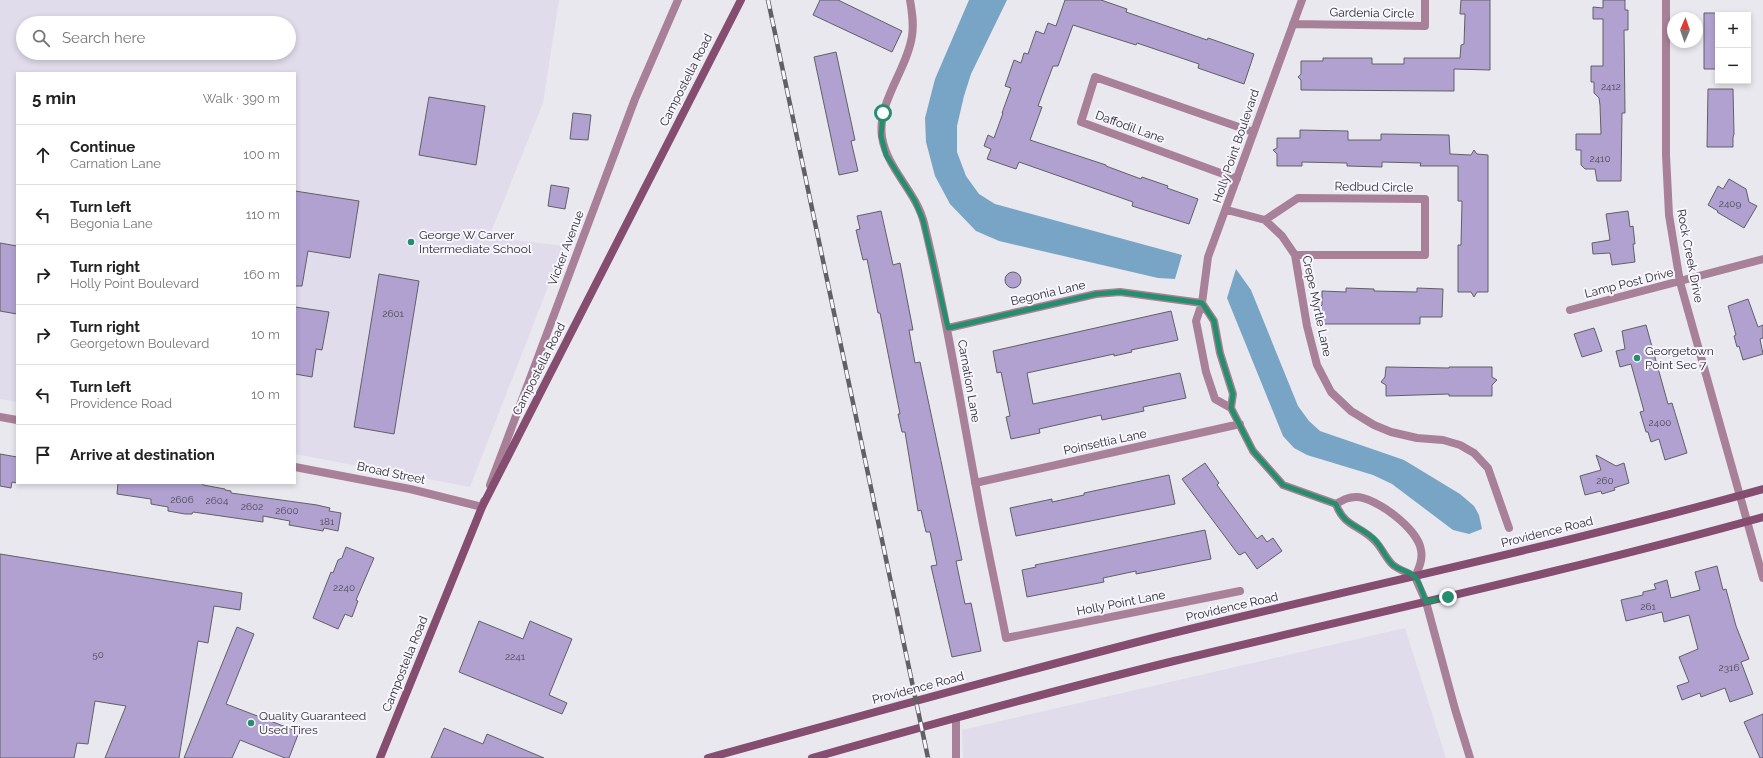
<!DOCTYPE html>
<html lang="en">
<head>
<meta charset="utf-8">
<style>
  :root { --surface:#fff; --page:#f2f2f2; --text:#222; --muted:#767676; --line:#e0e0e0 }
  body { margin:0; font-family:Raleway,sans-serif; background:var(--page); color:var(--text) }
  .controls { position:absolute; right:12px; top:12px; display:grid; overflow:hidden; border-radius:0px; box-shadow:0 2px 6px #0003 }
  .controls button { width:36px; height:36px; display:grid; place-items:center; padding:0; border:0; border-bottom:1px solid var(--line); background:var(--surface); color:var(--text); font:20px sans-serif }
  .compass { position:absolute; left:1667px; top:12px; width:36px; height:36px; border-radius:50%; background:var(--surface); box-shadow:0 2px 6px #0003; rotate:2deg }
  .stop { position:absolute; width:12px; height:12px; margin:-9px; border:3px solid #258f6d; border-radius:50%; background:#fff }
  .stop.end { background:#258f6d; border-color:#fff; box-shadow:0 1px 4px #0008 }
  .list { margin:0; padding:0; list-style:none }
  h2 { display:flex; justify-content:space-between; align-items:center; height:52px; margin:0; padding:0 16px; font-size:17px }
  h2 small { font-size:13px; font-weight:400; color:var(--muted) }
  .list li { display:grid; grid-template-columns:26px 1fr auto; gap:12px; align-items:center; box-sizing:border-box; height:60px; padding:0 16px; border-top:1px solid var(--line) }
  .list b { display:block; font-size:15px; white-space:nowrap }
  .list p { margin:0; font-size:13px; white-space:nowrap; color:var(--muted) }
  .list em { font-size:13px; font-style:normal; color:var(--muted) }
  .icon { flex:none; width:22px; height:22px; fill:none; stroke:currentColor; stroke-width:2; stroke-linecap:round; stroke-linejoin:round }
  .map { position:relative; flex:none; width:1763px; height:758px; overflow:hidden }
  .search { position:absolute; background:var(--surface); box-shadow:0 2px 6px #0003; left:16px; top:16px; width:280px; height:44px; display:flex; align-items:center; gap:10px; box-sizing:border-box; padding:0 14px; border-radius:22px; color:var(--muted); font-size:15px }
  .panel { position:absolute; background:var(--surface); box-shadow:0 2px 6px #0003; left:16px; top:72px; width:280px; height:412px; border-radius:0px }
  .map>svg:first-child { display:block }
</style>
</head>
<body>
<div class="map">
<svg width="1763" height="758" viewBox="0 0 1763 758">
  <rect width="100%" height="100%" fill="#eae8ef"/>
  <!-- built -->
  <path fill="#e0dceb" fill-rule="evenodd" d="M0,0H559L543,103L489,237L564,246L470,487L295,454V73H17V402L0,399ZM23,23H289V53H23Z
    M1405,628L1446,758H963L962,730Z"/>
  <!-- water -->
  <path fill="#78a5c6" d="M969,0H1007L971,74L964,96L957,126V152L966,176L979,194L995,204L1182,255L1175,279L1158,278L999,241L976,231L950,204L935,176L926,142L925,118L935,79Z
    M1236,269L1251,290L1298,406L1309,421L1320,431L1404,460L1460,494L1474,506L1479,515L1482,529L1469,534L1453,530L1392,484L1373,475L1307,455L1294,448L1283,436L1227,298Z"/>
  <!-- building -->
  <path fill="#b0a1d0" stroke="#616066" d="M820,0H838L902,31L892,52L813,15Z
    M1065,0H1101L1127,9L1126,12L1207,40L1208,38L1254,54L1244,84L1198,68L1199,64L1137,43L1136,45L1073,25L1058,66H1053L1038,106L1042,107L1030,140L1106,165V166L1141,179L1142,177L1168,186L1167,188L1198,199L1189,224L1132,206L1133,202L1019,162L1016,169L987,159L991,149L984,146L988,135L994,138L1003,113H1002L1011,88L1005,86L1014,60L1021,63L1024,53L1028,54L1036,31L1044,34L1048,23L1056,26Z
    M1461,0H1490V70L1454,69V91L1301,90V80L1298,77L1301,74V61H1323V58H1372V64H1404V58H1460L1461,45L1464,44L1465,14H1460Z
    M1603,0H1625V10H1628V30H1624L1625,113H1622L1621,181H1597L1595,169H1585L1581,165V150H1576V134H1601L1600,105L1599,98L1594,93V82H1591V66H1603V19H1593V7L1603,8Z
    M1704,13H1718V69H1704Z
    M836,52L855,140L851,141L858,171L839,175L814,57Z
    M1708,89H1733L1734,134L1733,137V147H1707Z
    M429,97L485,106L476,165L419,155Z
    M573,113L591,115L588,140L570,139Z
    M1300,130L1348,131V140H1381V134L1449,135L1450,154L1471,155L1474,150L1477,154L1488,155V292H1477L1474,297L1471,292H1458V245H1461L1462,201H1458V166H1420L1421,163L1382,162V167L1347,166V163L1302,162V166H1277V154L1273,150L1277,148V138H1300Z
    M1729,179L1746,189L1749,202L1757,206L1744,228L1717,212L1718,211L1708,205L1718,186L1723,189Z
    M551,185L569,188L565,209L548,206Z
    M295,191L359,201L350,258L308,251L302,286H295Z
    M881,211L893,265L900,263L913,330H909L915,363L920,362L962,560L956,561L965,604L971,603L981,651L952,657L931,566L937,565L930,532H926L921,510L918,511L905,432H902L898,414H900L880,313H878L867,259L863,260L856,230L860,229L857,216Z
    M1628,211L1630,227L1633,226L1635,244H1633L1635,262L1612,265L1610,253L1593,254L1592,243L1610,240L1606,214Z
    M0,243L17,246V314L0,311Z
    M1005 280a8 8 0 1 1 16 0a8 8 0 1 1-16 0Z
    M379,274L419,281L394,434L354,427Z
    M1346,288L1374,289V291L1417,292V288L1443,289L1442,317H1420V324H1322V312L1319,308L1322,305V291L1346,292Z
    M1748,299L1758,327L1763,325V338L1760,339L1763,354L1743,360L1739,346L1737,347L1734,336L1736,335L1728,306Z
    M295,307L329,312L322,350L316,349L312,377L295,374Z
    M1171,311L1178,340L1131,350L1132,352L1114,356V354L1027,373L1033,404L1180,373L1186,398L1143,407L1144,411L1102,420L1101,415L1039,429L1040,433L1011,439L1006,417L1010,416L1001,372L997,373L993,351Z
    M1646,325L1668,404L1672,403L1687,453L1665,460L1659,439L1651,442L1648,432H1646L1640,412L1644,411L1631,364L1620,367L1616,351L1625,349L1622,331Z
    M1594,328L1602,351L1582,357L1574,334Z
    M1386,367L1449,368V367H1492V377L1497,380L1492,385V396H1449V394L1386,396V385L1381,382L1385,377Z
    M0,454L17,457V483L12,482L11,488L0,486Z
    M1596,455L1616,466L1624,463L1629,483L1614,488L1615,490L1602,494L1601,491L1585,495L1580,476L1601,470Z
    M1205,463L1219,483L1217,485L1257,539L1262,535L1267,542L1273,538L1282,551L1257,569L1245,552L1240,555L1238,554L1182,479Z
    M1169,475L1175,504L1016,536L1010,508L1052,499V502L1084,495V493Z
    M118,483H203V485L225,489V490L231,491V493L317,505L330,508L329,511L341,513L338,531L324,528L323,531L289,525L290,521L263,516V522L193,512L192,514H185L168,511V507L151,504V499L117,494Z
    M1205,530L1211,559L1136,574V571L1103,578L1104,582L1027,597L1022,570L1036,567L1035,565Z
    M346,547L374,558L356,600L358,601L352,617L345,614L338,629L313,618L331,572L333,573L338,560L342,558Z
    M0,554L242,593L240,610L214,606L208,643L198,641L179,758H105L126,706L95,701L88,744L77,743L74,758H0Z
    M1717,566L1723,590L1726,589L1736,626L1749,659L1741,662L1753,694L1730,702L1725,688L1701,697L1700,693L1682,700L1677,686L1689,682L1679,657L1698,649L1689,615L1664,622L1662,612L1626,621L1621,600L1643,595V592L1656,589L1654,584L1667,580L1671,598L1700,590L1695,572Z
    M479,621L523,639L530,621L572,639L549,695L567,703L562,714L459,672Z
    M237,627L254,634L226,704L299,732L289,758H285L240,740L232,758H184Z
    M1763,714V758H1760L1744,722Z
    M444,728L483,744L487,734L544,758H431Z"/>
  <g fill="none" stroke-linecap="round" stroke-linejoin="round">
    <!-- minor -->
    <path stroke="#a88097" stroke-width="8" d="M910,0C912,12 914,23 912,36C907,70 877,102 882,137C887,169 916,191 924,223C945,309 959,395 975,481C984,534 996,586 1006,638L1240,591
      M1302,0L1208,257L1202,303L1196,321L1206,372L1215,399L1231,408L1253,451L1283,485L1336,504C1343,500 1348,497 1356,497C1376,497 1418,529 1421,550C1423,559 1419,568 1415,577C1409,573 1399,570 1393,565C1386,559 1382,548 1375,541C1360,525 1344,527 1336,504
      M1666,0V155L1669,215L1680,282L1763,578
      M1293,24L1425,26V0
      M1237,179L1081,122L1095,77L1253,132
      M1227,210L1265,220L1282,236L1295,255L1307,326L1317,365L1331,392L1351,411L1374,425L1391,432L1417,438L1443,440L1460,445L1474,453L1488,468L1509,528
      M1265,220L1298,198L1425,199V255H1295
      M1202,303L1214,321L1220,353L1233,394L1231,408
      M1570,310L1763,259
      M948,328L1096,294L1120,292L1202,303
      M0,417L17,420
      M295,467L410,489L482,507L484,501
      M975,483L1240,424
      M490,485L635,99L678,0
      M956,718V758"/>
    <!-- tertiary -->
    <path stroke="#a88097" stroke-width="8" d="M1415,577L1426,602L1455,709L1470,758"/>
    <!-- secondary -->
    <path stroke="#854e70" stroke-width="8" d="M380,758L482,507L741,0
      M708,758C858,717 1007,675 1157,637C1359,587 1563,545 1763,489
      M812,758C932,724 1052,691 1174,661C1370,614 1568,571 1763,517"/>
    <!-- rail casing -->
    <g stroke="#626065" stroke-width="4.5">
      <path id="rail" d="M768,0L928,758"/>
    </g>
    <!-- rail -->
    <use href="#rail" stroke="#f7f5fd" stroke-width="3" stroke-dasharray="9" stroke-linecap="butt"/>
  </g>
  <g fill="none" stroke-linecap="round" stroke-linejoin="round">
    <!-- route -->
    <path stroke="#258f6d" stroke-width="5" d="M883,113L881,136L886,155L915,201L923,220L948,328L1096,294L1120,292L1202,303L1214,321L1220,353L1233,394L1231,408L1253,451L1283,485L1336,504C1344,526 1357,524 1373,538C1382,546 1385,558 1393,565C1399,570 1410,571 1415,577C1420,582 1423,595 1426,602L1448,597"/>
  </g>
  <!-- markers -->
  <g fill="#258f6d" stroke="#f7f5fd" stroke-width="1.5">
    <circle cx="411" cy="242" r="4"/>
    <circle cx="1637" cy="358" r="4"/>
    <circle cx="251" cy="723" r="4"/>
  </g>
  <g text-anchor="middle" dominant-baseline="central" stroke-width="4" stroke-linejoin="round" paint-order="stroke">
    <!-- number labels -->
    <g font-size="10" fill="#4e4957">
      <text x="1611" y="86">2412</text>
      <text x="1600" y="158">2410</text>
      <text x="1730" y="203">2409</text>
      <text x="393" y="313">2601</text>
      <text x="1660" y="422">2400</text>
      <text x="1605" y="480">260</text>
      <text x="182" y="499">2606</text>
      <text x="217" y="500">2604</text>
      <text x="252" y="506">2602</text>
      <text x="287" y="510">2600</text>
      <text x="327" y="521">181</text>
      <text x="344" y="587">2240</text>
      <text x="1648" y="606">261</text>
      <text x="98" y="654">50</text>
      <text x="515" y="656">2241</text>
      <text x="1729" y="667">2316</text>
    </g>
    <!-- street labels -->
    <g font-size="12" fill="#2d2c2f" stroke="#f7f5fd">
      <text transform="translate(1372 13) rotate(1)">Gardenia Circle</text>
      <text transform="translate(686 80) rotate(-63)">Campostella Road</text>
      <text transform="translate(1130 127) rotate(20)">Daffodil Lane</text>
      <text transform="translate(1236 146) rotate(-71)">Holly Point Boulevard</text>
      <text transform="translate(1374 187) rotate(1)">Redbud Circle</text>
      <text transform="translate(566 248) rotate(-69)">Vicker Avenue</text>
      <text transform="translate(1690 256) rotate(79)">Rock Creek Drive</text>
      <text transform="translate(1629 283) rotate(-14)">Lamp Post Drive</text>
      <text transform="translate(1048 293) rotate(-13)">Begonia Lane</text>
      <text transform="translate(1317 306) rotate(78)">Crepe Myrtle Lane</text>
      <text transform="translate(539 369) rotate(-63)">Campostella Road</text>
      <text transform="translate(969 381) rotate(80)">Carnation Lane</text>
      <text transform="translate(1105 442) rotate(-12)">Poinsettia Lane</text>
      <text transform="translate(391 473) rotate(12)">Broad Street</text>
      <text transform="translate(1547 532) rotate(-14)">Providence Road</text>
      <text transform="translate(1121 603) rotate(-11)">Holly Point Lane</text>
      <text transform="translate(1232 607) rotate(-13)">Providence Road</text>
      <text transform="translate(405 664) rotate(-68)">Campostella Road</text>
      <text transform="translate(918 688) rotate(-15)">Providence Road</text>
    </g>
    <!-- poi labels -->
    <g font-size="12" fill="#2d2c2f" stroke="#f7f5fd" text-anchor="start">
      <text x="419" y="235">George W Carver<tspan x="419" dy="14">Intermediate School</tspan></text>
      <text x="1645" y="351">Georgetown<tspan x="1645" dy="14">Point Sec 7</tspan></text>
      <text x="259" y="716">Quality Guaranteed<tspan x="259" dy="14">Used Tires</tspan></text>
    </g>
  </g>
</svg>
<div class="controls">
<button>+</button>
<button>−</button>
</div>
<svg class="compass" viewBox="-18 -18 36 36"><path d="M0-13l5 13h-10z" fill="#e53935"/><path d="M0 13l5-13h-10z" fill="#767676"/></svg>
<div class="stop" style="left:883px;top:113px"></div>
<div class="stop end" style="left:1448px;top:597px"></div>
<div class="search"><svg class="icon" aria-label="search" viewBox="0 0 24 24"><circle cx="10" cy="10" r="6"/><path d="M15 15l6 6"/></svg>Search here</div>
<section class="panel">
<h2>5 min<small>Walk · 390 m</small></h2>
<ul class="list">
<li><svg class="icon" aria-label="ahead" viewBox="0 0 24 24"><path d="M12 20V5M6 11l6-6 6 6"/></svg><div><b>Continue</b><p>Carnation Lane</p></div><em>100 m</em></li>
<li><svg class="icon" aria-label="left" viewBox="0 0 24 24"><path d="M17 20v-9H6M10 6l-5 5 5 5"/></svg><div><b>Turn left</b><p>Begonia Lane</p></div><em>110 m</em></li>
<li><svg class="icon" aria-label="right" viewBox="0 0 24 24"><path d="M7 20v-9h11M14 6l5 5-5 5"/></svg><div><b>Turn right</b><p>Holly Point Boulevard</p></div><em>160 m</em></li>
<li><svg class="icon" aria-label="right" viewBox="0 0 24 24"><path d="M7 20v-9h11M14 6l5 5-5 5"/></svg><div><b>Turn right</b><p>Georgetown Boulevard</p></div><em>10 m</em></li>
<li><svg class="icon" aria-label="left" viewBox="0 0 24 24"><path d="M17 20v-9H6M10 6l-5 5 5 5"/></svg><div><b>Turn left</b><p>Providence Road</p></div><em>10 m</em></li>
<li><svg class="icon" aria-label="arrive" viewBox="0 0 24 24"><path d="M6 21V4h12l-3 4 3 4H6"/></svg><div><b>Arrive at destination</b></div></li>
</ul>
</section>
</div>
</body>
</html>
